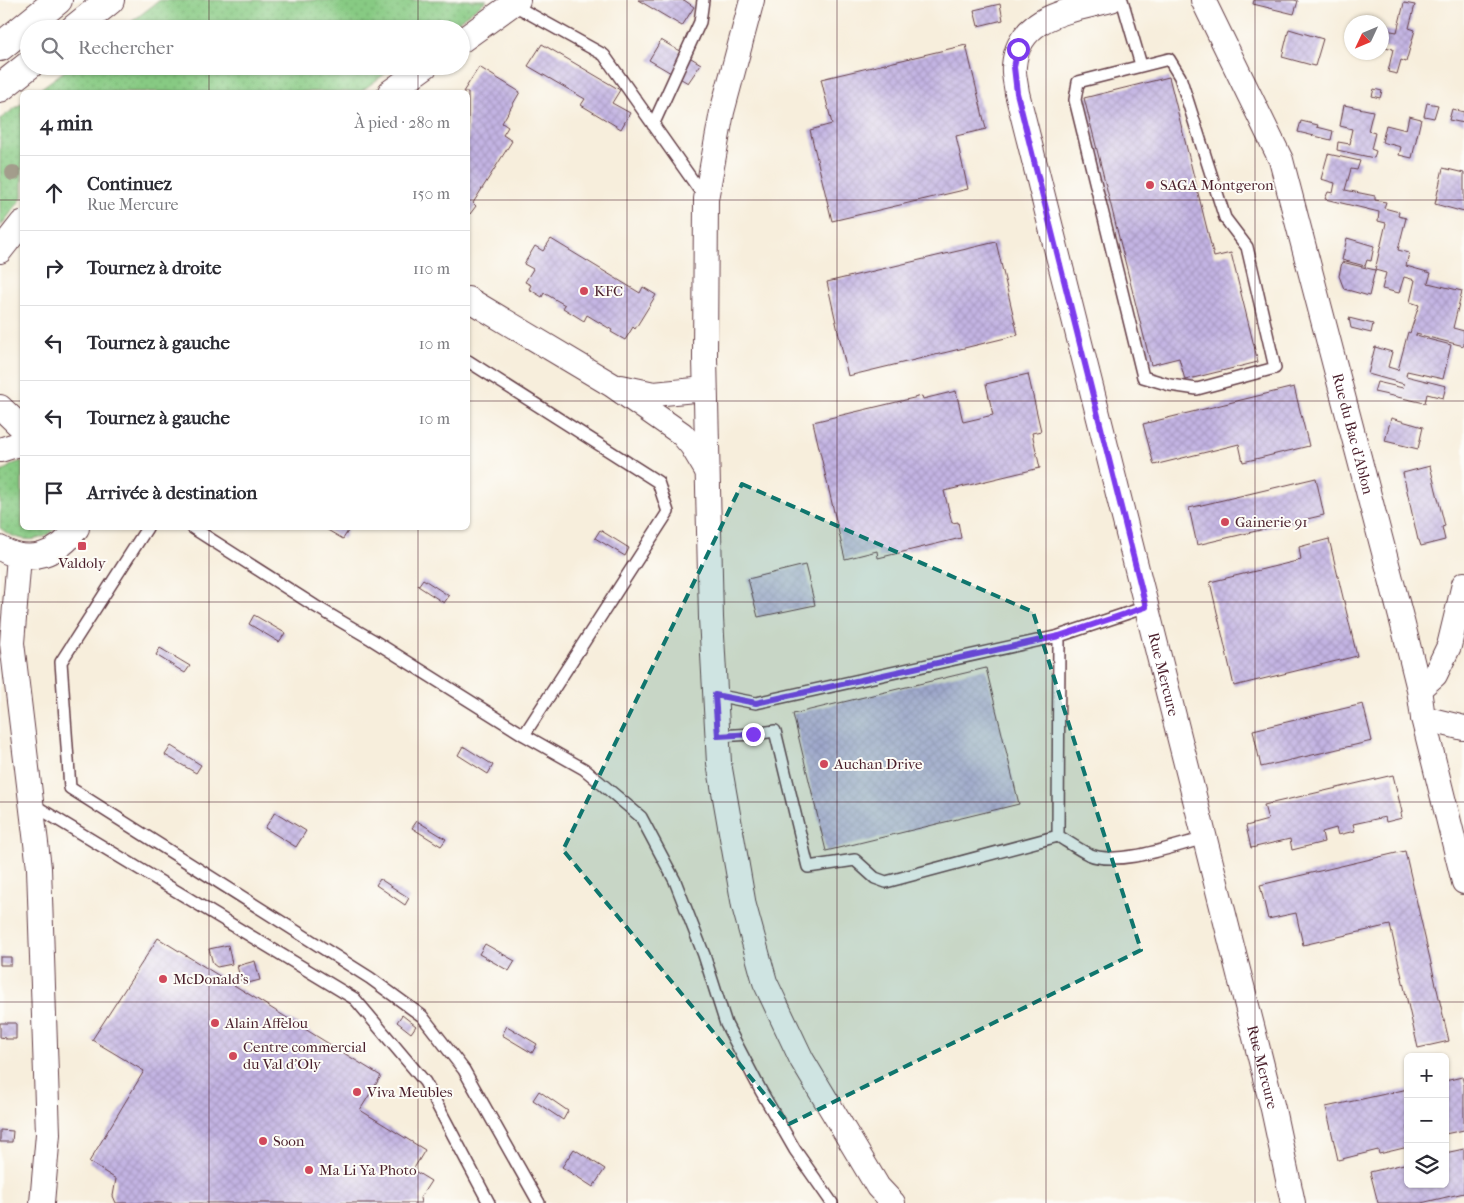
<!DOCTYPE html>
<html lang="fr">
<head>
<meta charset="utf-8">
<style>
  :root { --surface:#fff; --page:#f7f7f7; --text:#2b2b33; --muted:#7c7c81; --line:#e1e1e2 }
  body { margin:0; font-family:"IM FELL French Canon",serif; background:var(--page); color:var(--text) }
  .controls { position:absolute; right:15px; bottom:15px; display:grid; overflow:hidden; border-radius:8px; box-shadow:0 1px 4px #0004 }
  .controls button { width:45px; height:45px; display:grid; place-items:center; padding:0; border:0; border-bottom:1px solid var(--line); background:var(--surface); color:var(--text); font:25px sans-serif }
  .compass { position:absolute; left:1344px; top:15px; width:45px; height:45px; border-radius:50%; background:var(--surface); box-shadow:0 1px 4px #0004; rotate:226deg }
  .stop { position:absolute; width:15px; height:15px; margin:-11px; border:4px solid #7c3aed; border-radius:50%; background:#fff }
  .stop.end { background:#7c3aed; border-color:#fff; box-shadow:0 1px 5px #0008 }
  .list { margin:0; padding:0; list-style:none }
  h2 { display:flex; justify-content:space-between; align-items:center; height:65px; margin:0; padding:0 20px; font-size:21px }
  h2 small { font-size:16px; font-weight:400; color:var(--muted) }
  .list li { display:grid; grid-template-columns:32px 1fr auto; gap:15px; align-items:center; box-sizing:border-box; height:75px; padding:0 20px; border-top:1px solid var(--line) }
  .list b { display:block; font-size:19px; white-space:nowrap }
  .list p { margin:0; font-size:16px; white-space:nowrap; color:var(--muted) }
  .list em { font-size:16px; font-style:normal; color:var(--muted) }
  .icon { flex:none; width:28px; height:28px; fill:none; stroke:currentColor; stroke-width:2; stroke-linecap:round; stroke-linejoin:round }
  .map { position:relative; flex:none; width:1464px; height:1203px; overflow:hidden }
  .search { position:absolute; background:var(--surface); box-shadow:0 1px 4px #0004; left:20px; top:20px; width:450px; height:55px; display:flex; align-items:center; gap:12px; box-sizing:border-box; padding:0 18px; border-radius:28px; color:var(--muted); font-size:19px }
  .panel { position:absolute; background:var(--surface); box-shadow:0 1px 4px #0004; left:20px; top:90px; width:450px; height:440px; border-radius:8px }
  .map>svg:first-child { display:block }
</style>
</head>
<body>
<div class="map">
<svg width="1464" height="1203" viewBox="0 0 1464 1203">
  <defs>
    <pattern id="grass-dots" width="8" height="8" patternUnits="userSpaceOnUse" patternTransform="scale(1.25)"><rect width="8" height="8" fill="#87ca83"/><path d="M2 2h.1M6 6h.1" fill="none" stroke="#76ad71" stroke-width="1.8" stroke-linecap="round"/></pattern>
    <pattern id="building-cross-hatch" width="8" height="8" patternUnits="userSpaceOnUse" patternTransform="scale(1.25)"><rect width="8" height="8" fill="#c3b4e3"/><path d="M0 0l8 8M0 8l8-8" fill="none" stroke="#a99ac3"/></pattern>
  </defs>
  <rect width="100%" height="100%" fill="#fdfcf7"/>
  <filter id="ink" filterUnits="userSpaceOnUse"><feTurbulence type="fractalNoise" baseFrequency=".02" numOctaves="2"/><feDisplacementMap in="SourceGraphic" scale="10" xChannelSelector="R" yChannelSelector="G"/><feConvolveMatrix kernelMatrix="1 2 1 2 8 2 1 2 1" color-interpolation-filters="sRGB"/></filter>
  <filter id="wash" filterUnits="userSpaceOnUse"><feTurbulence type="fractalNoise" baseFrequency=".0096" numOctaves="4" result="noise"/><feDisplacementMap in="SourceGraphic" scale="20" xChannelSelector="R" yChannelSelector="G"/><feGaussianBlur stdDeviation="1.12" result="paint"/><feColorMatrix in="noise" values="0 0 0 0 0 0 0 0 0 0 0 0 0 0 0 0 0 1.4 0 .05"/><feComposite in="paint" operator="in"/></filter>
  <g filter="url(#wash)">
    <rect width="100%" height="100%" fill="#f7eedc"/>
    <!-- grass -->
    <path fill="url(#grass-dots)" stroke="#687457" d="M160,0H487L448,29H122Z
      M71,66H396L360,92H36Z
      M22,103V198L0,227V119Z
      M22,461V528H56C40,545 17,542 0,528V473L13,464Z"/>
    <g id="blocks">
      <!-- building -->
      <path fill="url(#building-cross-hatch)" d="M638,0H684L694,7L682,26Z
        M1254,0H1294L1298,1L1294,14L1253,4Z
        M1404,3L1415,5L1409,28L1415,30L1406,62L1401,60L1397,74L1388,72L1393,49L1382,46V45L1385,30L1397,32Z
        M1000,4L1003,20L978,26L974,10Z
        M1289,29L1323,39L1315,66L1282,57Z
        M661,40L701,64L688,83L649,60Z
        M542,44L620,90L612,103L630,113L621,129L581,105L585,99L528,66Z
        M966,45L986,129L956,136L968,189L832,221L810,130L832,124L821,79Z
        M479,67L520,92L502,123L508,127L503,135L512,141L473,203L476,206L470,214L468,212V92H463Z
        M1169,77L1214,257L1231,253L1258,362L1185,380L1179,358L1151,365L1084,98Z
        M1374,89L1382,91L1380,98L1372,96Z
        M1427,103L1438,105L1434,118L1424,116Z
        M1344,105L1373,111L1368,131L1375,133L1371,149L1376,151L1374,158L1337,150L1338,142L1350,144L1351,139L1350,138L1352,129L1340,126Z
        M1452,109L1464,112V123L1449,120Z
        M1409,116L1421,119L1412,158L1399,155L1401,147L1382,142L1386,125L1406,130Z
        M1301,121L1318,125L1317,127L1333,131L1331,140L1298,132Z
        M1328,154L1360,161L1357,170L1351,169L1345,190L1375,196V200L1386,202L1384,208L1399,212L1398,216L1406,218L1398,250L1409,253L1406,266L1431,273L1428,283L1462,291L1453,328L1464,331V346L1416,334V336L1451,345L1443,379L1407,371L1406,376L1446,386L1443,398L1427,394L1425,403L1374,392L1377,382L1403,388L1404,384L1368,374L1375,347L1392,352L1388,367L1398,370L1408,332L1410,333L1419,305L1410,302L1415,280L1404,277L1399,293L1382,289L1386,273L1375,270L1369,296L1344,289L1339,276L1342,262L1375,270L1386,223L1378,221L1379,212L1325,199L1328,192L1333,193L1335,183L1321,179Z
        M1443,168L1464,173V212L1435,204Z
        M1347,238L1374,246L1371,261L1367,260L1365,266L1342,260Z
        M551,239L640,293L643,287L656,295L635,329L633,327L625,340L611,332L612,330L587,315L584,321L563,308L565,305L544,293L542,297L529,289L531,285L525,282L533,269L524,264L535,246L543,251Z
        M996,242L1018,335L848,376L827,282Z
        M1349,318L1373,324L1371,333L1351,328Z
        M1028,374L1041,431L1032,433L1040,468L944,491L952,523L958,522L961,538L878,558L877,551L845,559L813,422L922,396L923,399L956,391L963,422L993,415L986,384Z
        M1294,387L1309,446L1243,462L1239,444L1154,465L1143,424Z
        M1391,418L1423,427L1418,449L1385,441Z
        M1430,466L1445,526L1442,527L1445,540L1421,546L1419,540H1418L1403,473Z
        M1316,478L1324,515L1197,545L1189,508Z
        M324,528H341L348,531L343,539Z
        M600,530L629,548L625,556L595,538Z
        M1329,539L1357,656L1234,686L1210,582L1301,560L1299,547Z
        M805,565L815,605L758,617L748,579Z
        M423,579L449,596L444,603L418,586Z
        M254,615L285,633L279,642L249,624Z
        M160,648L190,666L185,673L156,655Z
        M986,668L1019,804L826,851L793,714Z
        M1363,704L1372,741L1261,767L1253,730Z
        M171,746L201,765L196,773L165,755Z
        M463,746L493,765L488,774L458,755Z
        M1393,775L1402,812L1401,813L1402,818L1386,822L1385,817L1353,824L1355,831L1338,835L1336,828L1322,832L1324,842L1292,850L1290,839L1251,848L1246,826L1268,820L1264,805Z
        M275,812L306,831L296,847L265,828Z
        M417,821L446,839L441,846L412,828Z
        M1405,851L1449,1041L1418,1048L1390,925L1303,945L1296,913L1268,919L1260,885Z
        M380,879L409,898L405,905L376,885Z
        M158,938L381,1076L360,1110L425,1150L413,1170L431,1181L420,1198L421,1203H116L113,1196L116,1179L89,1162L144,1071L92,1040Z
        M485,944L515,961L509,971L479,954Z
        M228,945L232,964L217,967L213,964L209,949Z
        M0,957H11V965H0Z
        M255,961L260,980L244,984L241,981L237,966Z
        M402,1015L416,1026L411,1033L397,1022Z
        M0,1023H16V1039H5V1038L0,1037Z
        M507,1026L537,1044L532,1053L502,1035Z
        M1462,1077L1464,1085V1130L1445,1134V1081Z
        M1408,1089V1147L1379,1154L1378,1150L1338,1160L1326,1107Z
        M539,1091L568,1111L563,1120L533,1100Z
        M0,1130L13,1131L12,1142H0Z
        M574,1149L605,1169L593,1187L562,1167Z
        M1464,1149V1193L1421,1203H1378L1370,1172L1408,1163V1184H1445V1153Z"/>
    </g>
  </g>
  <g filter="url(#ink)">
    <use href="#blocks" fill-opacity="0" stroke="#643e46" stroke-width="1"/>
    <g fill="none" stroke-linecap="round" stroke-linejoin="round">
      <!-- service casing -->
      <g stroke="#643e46" stroke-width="14">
        <path id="service" d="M1122,0L1141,65
          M512,4L604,55L705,198
          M1169,59L1180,77L1225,218L1247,247L1275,368L1197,389L1170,385L1143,377L1075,100L1078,82Z
          M653,125L700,22L703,0
          M468,361L658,482L668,512L524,735
          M147,528L61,662L70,788L370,978L422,1016L464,1070L539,1203
          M193,528L315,606L371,639L524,735L584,769L641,817L675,881L704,955L726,1024L761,1091L795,1150L832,1203
          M1059,636L1146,607
          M715,695L756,703L1059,636L1058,836
          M718,736L753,734L775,731L808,867L855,860L875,878L886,882L1058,836C1068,842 1078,849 1088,854C1117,867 1174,846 1205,838
          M32,804L355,999L425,1082L489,1203"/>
      </g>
      <!-- minor casing -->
      <g stroke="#643e46" stroke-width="26">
        <g id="minor">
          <path d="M752,0L722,112L706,199L705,358L711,618L719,763L744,906L765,982L802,1060L878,1187L893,1203"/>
          <path id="s1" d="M1111,0C1071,11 1018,15 1014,66C1013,74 1016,84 1017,93L1273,1109L1293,1203"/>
          <path id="s2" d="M1203,0L1281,160L1402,621L1419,689L1423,718L1464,882"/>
          <path d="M461,41L518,0"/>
          <path d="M390,92L426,66"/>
          <path d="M0,251L22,223"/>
          <path d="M468,299L612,385L682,434L692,446L707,471"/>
          <path d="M621,387L654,394L705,389"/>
          <path d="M0,407L22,428"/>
          <path d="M0,450L22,443"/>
          <path d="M0,548C29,566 59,554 77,528"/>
          <path d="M19,556L12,643L39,868L48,1134L42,1203"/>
          <path d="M1419,689L1435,675L1449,646L1464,584"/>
          <path d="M1423,718L1464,728"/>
        </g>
      </g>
      <!-- primary casing -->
      <g stroke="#643e46" stroke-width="30">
        <path id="primary" d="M74,29L110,0
          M0,47L58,0
          M0,88L29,65"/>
      </g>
      <!-- service -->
      <use href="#service" stroke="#fff" stroke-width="11"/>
      <!-- minor -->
      <use href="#minor" stroke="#fff" stroke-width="24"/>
      <!-- primary -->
      <use href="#primary" stroke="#fff" stroke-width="28"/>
    </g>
    <!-- trees -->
    <circle fill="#a39d8c" cx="13" cy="173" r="8"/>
  </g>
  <g fill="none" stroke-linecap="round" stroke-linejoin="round" filter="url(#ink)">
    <!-- route -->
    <path stroke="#7c3aed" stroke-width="6" d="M753,734L718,736L715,695L756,703L1059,636L1146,607L1017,93L1014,67L1018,49"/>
  </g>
  <!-- marked area -->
  <path fill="#0f766e" fill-opacity="0.2" stroke="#0f766e" stroke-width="4" stroke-dasharray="10 6" stroke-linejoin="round" d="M742,484L1033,612L1141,950L789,1124L563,850Z"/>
  <!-- grid -->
  <path fill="none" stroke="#4a1f2b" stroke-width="1" stroke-opacity="0.55" d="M209,0V29M418,0V29M627,0V1203M837,0V1203M1046,0V1203M1255,0V1203M209,66V92M418,66V92M0,200H22M468,200H1464M0,401H22M468,401H1464M209,528V1203M418,528V1203M0,602H1464M0,802H1464M0,1002H1464"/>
  <!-- markers -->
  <g fill="#d1495b" stroke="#fdfcf7" stroke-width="2">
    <circle cx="1150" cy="185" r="5"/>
    <circle cx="584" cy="291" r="5"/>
    <circle cx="1225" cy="522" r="5"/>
    <rect x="77" y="541" width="10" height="10" rx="2.5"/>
    <circle cx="824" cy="764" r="5"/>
    <circle cx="163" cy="979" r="5"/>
    <circle cx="215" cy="1023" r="5"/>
    <circle cx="233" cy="1056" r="5"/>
    <circle cx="357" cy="1092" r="5"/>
    <circle cx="263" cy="1141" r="5"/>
    <circle cx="309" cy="1170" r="5"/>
  </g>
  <g text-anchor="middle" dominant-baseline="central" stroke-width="4" stroke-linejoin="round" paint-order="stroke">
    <!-- poi labels -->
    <g font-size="15" fill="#4a1f2b" stroke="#fdfcf7" text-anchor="start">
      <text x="1160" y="185">SAGA Montgeron</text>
      <text x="594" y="291">KFC</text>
      <text x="1235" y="522">Gainerie 91</text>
      <text x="82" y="563" text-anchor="middle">Valdoly</text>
      <text x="834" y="764">Auchan Drive</text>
      <text x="173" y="979">McDonald's</text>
      <text x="225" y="1023">Alain Affelou</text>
      <text x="243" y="1047">Centre commercial<tspan x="243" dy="17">du Val d'Oly</tspan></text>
      <text x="367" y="1092">Viva Meubles</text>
      <text x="273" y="1141">Soon</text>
      <text x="319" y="1170">Ma Li Ya Photo</text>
    </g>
    <!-- street labels -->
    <g font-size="15" fill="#4a1f2b" stroke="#fdfcf7">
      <text stroke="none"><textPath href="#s2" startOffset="461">Rue du Bac d'Ablon</textPath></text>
      <text stroke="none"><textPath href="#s1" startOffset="754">Rue Mercure</textPath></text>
      <text stroke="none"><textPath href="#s1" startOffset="1159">Rue Mercure</textPath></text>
    </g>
  </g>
</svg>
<div class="controls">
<button>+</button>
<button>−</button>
<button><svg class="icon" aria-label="layers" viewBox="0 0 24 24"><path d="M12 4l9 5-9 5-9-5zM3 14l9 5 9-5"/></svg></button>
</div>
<svg class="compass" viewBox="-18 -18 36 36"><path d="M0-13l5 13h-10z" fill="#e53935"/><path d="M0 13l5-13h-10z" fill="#7c7c81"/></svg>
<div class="stop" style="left:1018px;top:49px"></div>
<div class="stop end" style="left:753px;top:734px"></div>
<div class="search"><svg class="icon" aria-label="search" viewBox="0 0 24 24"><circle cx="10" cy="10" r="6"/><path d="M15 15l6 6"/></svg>Rechercher</div>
<section class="panel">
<h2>4 min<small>À pied · 280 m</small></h2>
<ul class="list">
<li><svg class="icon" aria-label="ahead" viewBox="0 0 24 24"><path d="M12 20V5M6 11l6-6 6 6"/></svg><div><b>Continuez</b><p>Rue Mercure</p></div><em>150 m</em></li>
<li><svg class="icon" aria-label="right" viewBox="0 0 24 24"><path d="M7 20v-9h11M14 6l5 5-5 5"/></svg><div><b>Tournez à droite</b></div><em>110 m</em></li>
<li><svg class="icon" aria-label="left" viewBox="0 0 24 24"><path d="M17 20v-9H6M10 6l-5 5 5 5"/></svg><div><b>Tournez à gauche</b></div><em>10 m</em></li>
<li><svg class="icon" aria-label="left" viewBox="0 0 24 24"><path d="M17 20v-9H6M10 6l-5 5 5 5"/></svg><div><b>Tournez à gauche</b></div><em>10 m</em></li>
<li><svg class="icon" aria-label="arrive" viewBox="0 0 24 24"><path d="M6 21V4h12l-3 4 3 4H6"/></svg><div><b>Arrivée à destination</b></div></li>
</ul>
</section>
</div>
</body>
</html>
